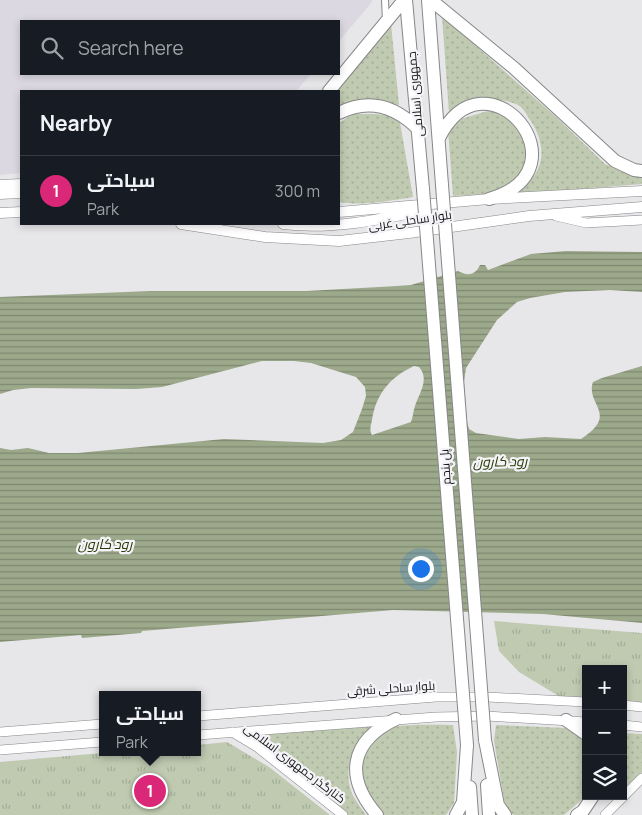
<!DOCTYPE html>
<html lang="en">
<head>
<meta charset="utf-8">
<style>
  :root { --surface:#171b24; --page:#242831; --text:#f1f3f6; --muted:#9ea1a6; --line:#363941; --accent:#db2777 }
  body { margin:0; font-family:Manrope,Cairo,sans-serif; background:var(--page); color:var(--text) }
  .controls { position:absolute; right:15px; bottom:15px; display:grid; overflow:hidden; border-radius:0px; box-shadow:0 2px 8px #0003 }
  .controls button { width:45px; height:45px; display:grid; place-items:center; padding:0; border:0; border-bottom:1px solid var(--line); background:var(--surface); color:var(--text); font:25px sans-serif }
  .you { position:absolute; left:420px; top:568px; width:18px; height:18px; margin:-12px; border:4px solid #fff; border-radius:50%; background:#1a73e8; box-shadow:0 0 0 8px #1a73e833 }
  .badge { display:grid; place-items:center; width:32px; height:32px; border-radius:50%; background:var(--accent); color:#fff; font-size:16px; font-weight:700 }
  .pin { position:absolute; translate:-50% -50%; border:2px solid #fff; box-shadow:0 1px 5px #0006 }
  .popup { position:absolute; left:99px; top:691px; width:102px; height:65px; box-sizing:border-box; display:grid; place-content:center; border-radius:0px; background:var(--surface); filter:drop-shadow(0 1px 4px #0005); font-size:16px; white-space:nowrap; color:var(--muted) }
  .popup b { font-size:19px; color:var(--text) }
  .popup::after { content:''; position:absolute; left:50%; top:100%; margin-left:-10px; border:10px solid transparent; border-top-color:var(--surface) }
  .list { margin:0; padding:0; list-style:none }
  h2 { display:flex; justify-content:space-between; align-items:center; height:65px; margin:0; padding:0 20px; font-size:21px }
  h2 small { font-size:16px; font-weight:400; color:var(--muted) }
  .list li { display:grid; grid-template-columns:32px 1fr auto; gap:15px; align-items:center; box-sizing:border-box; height:70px; padding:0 20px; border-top:1px solid var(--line) }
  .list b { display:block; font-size:19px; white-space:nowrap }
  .list p { margin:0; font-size:16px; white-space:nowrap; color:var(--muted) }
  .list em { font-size:16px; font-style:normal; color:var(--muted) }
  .icon { flex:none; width:28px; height:28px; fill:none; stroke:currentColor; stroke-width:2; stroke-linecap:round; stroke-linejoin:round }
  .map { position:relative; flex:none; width:642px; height:815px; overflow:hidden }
  .search { position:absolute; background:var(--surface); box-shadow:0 2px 8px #0003; left:20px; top:20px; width:320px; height:55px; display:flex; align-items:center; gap:12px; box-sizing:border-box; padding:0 18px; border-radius:0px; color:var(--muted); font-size:19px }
  .panel { position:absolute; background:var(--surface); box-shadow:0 2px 8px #0003; left:20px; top:90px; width:320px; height:135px; border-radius:0px }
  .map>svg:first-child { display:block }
</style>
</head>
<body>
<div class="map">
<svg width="642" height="815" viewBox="0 0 642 815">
  <defs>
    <pattern id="grass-dots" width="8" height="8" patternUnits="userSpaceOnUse" patternTransform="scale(1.25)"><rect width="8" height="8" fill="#bfcab1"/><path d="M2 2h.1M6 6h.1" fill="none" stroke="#a3ad97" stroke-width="1.8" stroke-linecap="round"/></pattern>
    <pattern id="park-tufts" width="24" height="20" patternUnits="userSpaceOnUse" patternTransform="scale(1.25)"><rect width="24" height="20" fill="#bfcab1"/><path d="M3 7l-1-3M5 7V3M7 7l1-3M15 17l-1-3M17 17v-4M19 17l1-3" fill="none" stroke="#a3ad97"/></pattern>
    <pattern id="water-rules" width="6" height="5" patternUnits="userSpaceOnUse" patternTransform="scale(1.25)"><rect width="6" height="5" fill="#9ca98b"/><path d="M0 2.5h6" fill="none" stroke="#7e8870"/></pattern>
  </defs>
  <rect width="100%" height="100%" fill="#e7e6e9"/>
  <!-- built -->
  <path fill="#dbd8e2" d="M0,0H372V2L339,41V21H21V74H311L296,91H21V173L0,175Z"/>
  <!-- grass -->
  <path fill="url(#grass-dots)" d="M442,16L555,116L605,164L622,172L642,177V184L508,195C517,190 527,185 533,177C548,158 541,134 528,117C526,113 523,108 518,105C513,102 506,101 500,100C482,98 465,107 449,113Z
    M391,24L399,105L379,101L339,110V91H337Z
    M491,110L522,125L530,158L518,178L488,194L453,196L448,129L461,119Z
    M353,114H376L399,117L413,197C389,201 363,206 339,202V123Z
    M373,725C354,743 343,764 351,791C354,799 361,808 366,815H348L244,735Z
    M453,725L457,752L454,803L446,815H384C375,807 365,796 362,784C356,760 372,735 395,727C406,724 439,725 453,725Z
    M496,725L566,728L585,742L586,795L584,798L564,815H514L508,811L504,800L494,741Z
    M623,733L642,734V772L623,790Z"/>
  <!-- park -->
  <path fill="url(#park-tufts)" d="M494,621L642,633V707L623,706V669H586V702L567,701L519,672L499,651Z
    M227,742L269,767L330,815H0V762L113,752H198V745Z"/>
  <!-- water -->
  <path fill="url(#water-rules)" fill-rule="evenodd" d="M566,251L642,252V292L610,290L565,292L530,298L517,302L497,320L466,368L464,382L467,422L469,429L476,433L519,439L545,437L581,439C620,414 585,405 593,382L602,378L642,366V623L543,614L393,610L142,631L141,633L82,638L81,635L0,642V448L11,450L28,448L49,453H78L224,439L323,443L341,440L353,432L362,409L366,396L365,387L356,377L311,363L294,361H262L162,387L136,389L31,388L13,390L0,394V297L151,291H307L397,286L411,285L458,271C467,276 475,276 480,265H485L488,270L531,254ZM414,366L419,367C430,379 419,394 415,406C413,412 413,417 411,422L372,435C369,430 371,425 372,420C376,394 390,377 414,366Z"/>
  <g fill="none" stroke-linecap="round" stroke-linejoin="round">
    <!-- street casing -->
    <g stroke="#878689" stroke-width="8">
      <path id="street" d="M385,0L386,21"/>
    </g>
    <!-- secondary casing -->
    <g stroke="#878689" stroke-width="10">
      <path id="secondary" d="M556,216L586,223L642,220
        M623,705L642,707
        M198,716L436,697H487L586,702
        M623,725L642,727
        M0,732L102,724
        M232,732L257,747L343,815
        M198,735L436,717L487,716L586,722
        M0,750L102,742
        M605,815L642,778"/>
    </g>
    <!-- primary casing -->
    <g stroke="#878689" stroke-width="11">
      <path id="primary" d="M0,185L21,184
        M0,194L21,193
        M339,212L489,199L642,191
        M0,213L21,212
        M181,224L265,237L339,241L409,233L529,216L642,207
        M283,224C330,230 379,220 425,210"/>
    </g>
    <!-- highway casing -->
    <g stroke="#878689" stroke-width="14">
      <path id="highway" d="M406,0L423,189
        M428,0L442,185
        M431,0L514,68L615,161L634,170L642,171
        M329,91L404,0
        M339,113C369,98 395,106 418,129
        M439,138C486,44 591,170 489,199
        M566,720L586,734
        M485,740L498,805L505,815
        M487,785L489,815
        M470,787L472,815
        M377,815C344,777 350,741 396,719
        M456,815L463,802L467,745
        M577,815L583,811L593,796"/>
    </g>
    <!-- street -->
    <use href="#street" stroke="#fff" stroke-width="6"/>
    <!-- secondary -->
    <use href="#secondary" stroke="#fff" stroke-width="9"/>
    <!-- primary -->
    <use href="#primary" stroke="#fff" stroke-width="10"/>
    <!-- highway -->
    <use href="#highway" stroke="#fff" stroke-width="12"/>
    <!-- highway-bridge casing -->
    <g stroke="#878689" stroke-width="14" stroke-linecap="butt">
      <path id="highway-bridge" d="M442,185L485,740
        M423,189L467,745"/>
    </g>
    <!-- highway-bridge -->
    <use href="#highway-bridge" stroke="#fff" stroke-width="12"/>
  </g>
  <g text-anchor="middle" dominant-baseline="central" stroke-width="4.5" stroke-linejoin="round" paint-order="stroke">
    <!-- street labels -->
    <g font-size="12" fill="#141415" stroke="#f4f3f7">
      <text transform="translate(415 94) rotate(-95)">جمهوری اسلامی</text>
      <text transform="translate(410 220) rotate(-8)">بلوار ساحلی غربی</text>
      <text transform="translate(445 467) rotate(-94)">پل پنجم</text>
      <text transform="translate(391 688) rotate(-4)">بلوار ساحلی شرقی</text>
      <text transform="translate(295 763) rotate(37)">کنارگذر جمهوری اسلامی</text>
    </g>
    <!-- water labels -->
    <g font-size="14" font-style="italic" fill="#293a07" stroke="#f4f3f7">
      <text transform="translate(500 461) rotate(-1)">رود کارون</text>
      <text x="105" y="543">رود کارون</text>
    </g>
  </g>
</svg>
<div class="controls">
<button>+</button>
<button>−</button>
<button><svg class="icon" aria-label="layers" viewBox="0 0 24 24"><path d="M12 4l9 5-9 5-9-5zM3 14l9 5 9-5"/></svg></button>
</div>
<div class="you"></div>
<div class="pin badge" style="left:150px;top:791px">1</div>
<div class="popup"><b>سیاحتی</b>Park</div>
<div class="search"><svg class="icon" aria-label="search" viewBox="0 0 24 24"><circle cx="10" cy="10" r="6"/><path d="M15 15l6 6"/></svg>Search here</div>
<section class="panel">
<h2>Nearby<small></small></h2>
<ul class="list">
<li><span class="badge">1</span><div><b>سیاحتی</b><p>Park</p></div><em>300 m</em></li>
</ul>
</section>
</div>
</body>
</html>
